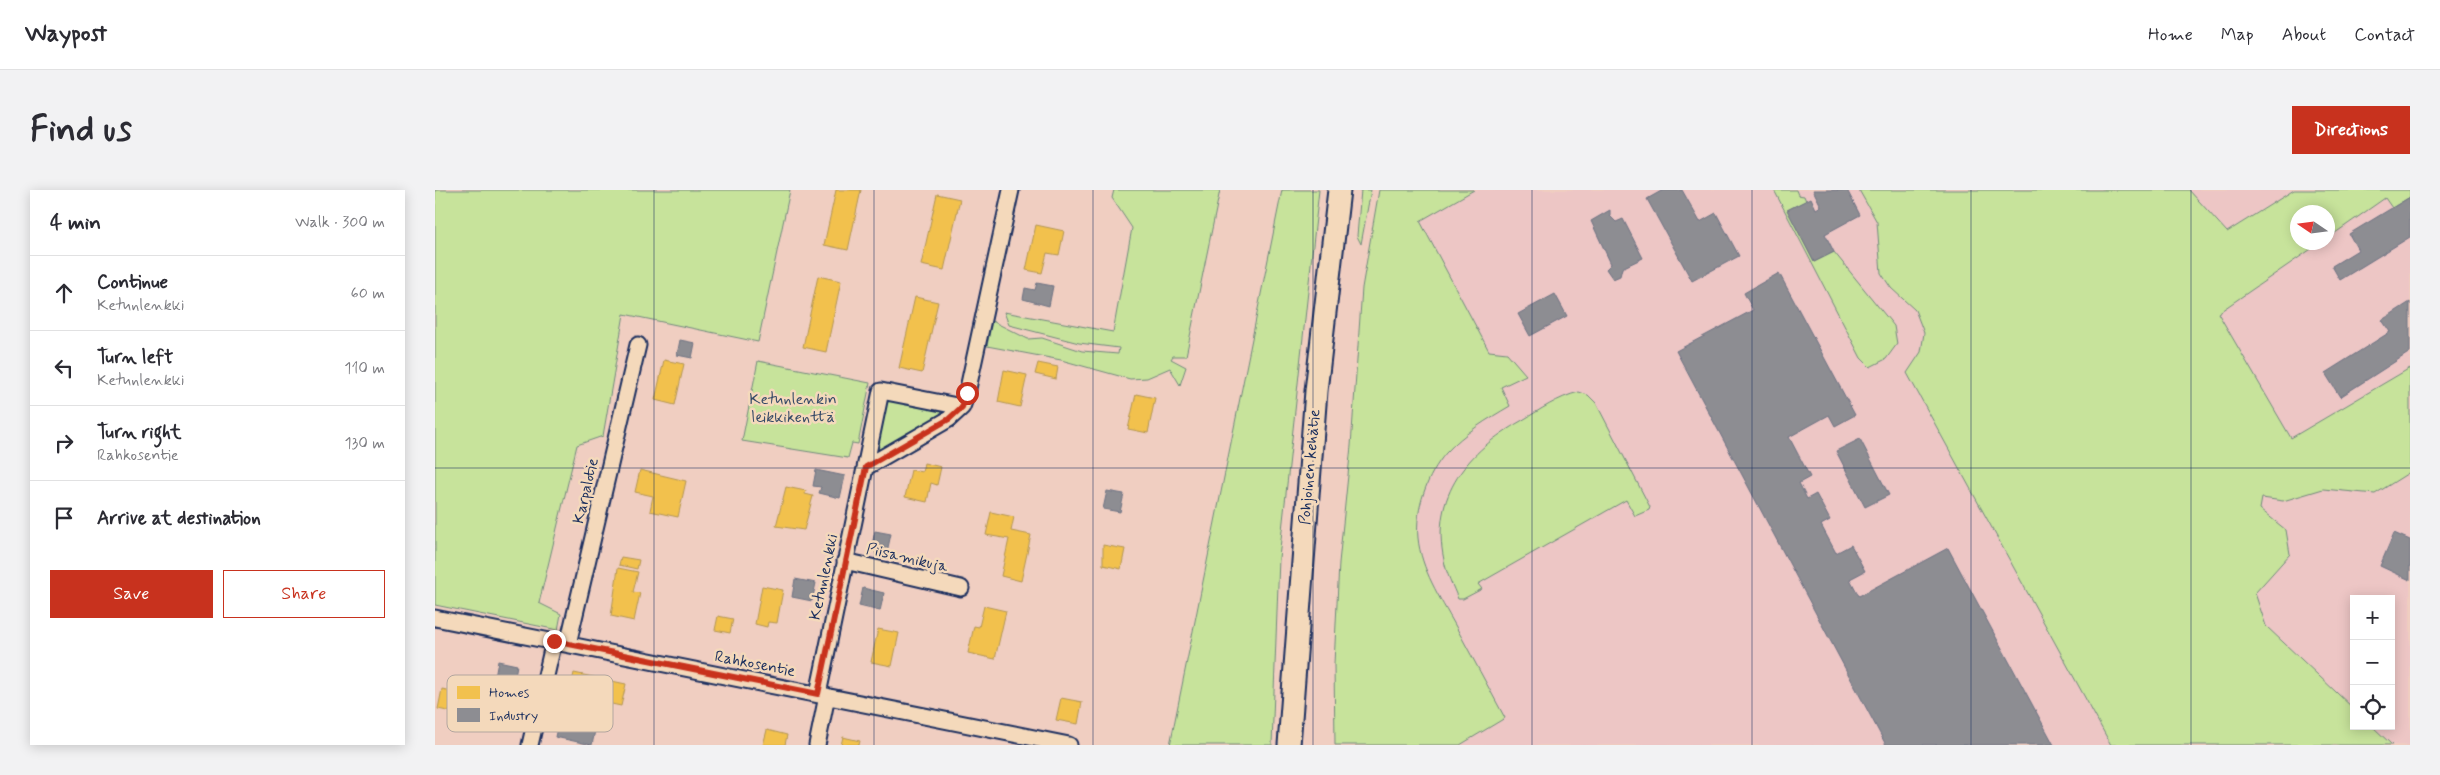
<!DOCTYPE html>
<html lang="en">
<head>
<meta charset="utf-8">
<style>
  :root { --surface:#fff; --page:#f2f2f3; --text:#2b2b33; --muted:#7c7c81; --line:#e1e1e2; --accent:#c8321e }
  body { margin:0; font-family:Mynerve,sans-serif; background:var(--page); color:var(--text) }
  .controls { position:absolute; right:15px; bottom:15px; display:grid; overflow:hidden; border-radius:0px; box-shadow:0 2px 12px #0003 }
  .controls button { width:45px; height:45px; display:grid; place-items:center; padding:0; border:0; border-bottom:1px solid var(--line); background:var(--surface); color:var(--text); font:25px sans-serif }
  .compass { position:absolute; left:1855px; top:15px; width:45px; height:45px; border-radius:50%; background:var(--surface); box-shadow:0 2px 12px #0003; rotate:283deg }
  .stop { position:absolute; width:15px; height:15px; margin:-11px; border:4px solid #c8321e; border-radius:50%; background:#fff }
  .stop.end { background:#c8321e; border-color:#fff; box-shadow:0 1px 5px #0008 }
  .list { margin:0; padding:0; list-style:none }
  h2 { display:flex; justify-content:space-between; align-items:center; height:65px; margin:0; padding:0 20px; font-size:21px }
  h2 small { font-size:16px; font-weight:400; color:var(--muted) }
  .list li { display:grid; grid-template-columns:32px 1fr auto; gap:15px; align-items:center; box-sizing:border-box; height:75px; padding:0 20px; border-top:1px solid var(--line) }
  .list b { display:block; font-size:19px; white-space:nowrap }
  .list p { margin:0; font-size:16px; white-space:nowrap; color:var(--muted) }
  .list em { font-size:16px; font-style:normal; color:var(--muted) }
  .actions { display:flex; gap:10px; padding:15px 20px }
  .actions a { flex:1; padding:11px 0; border:1px solid var(--accent); border-radius:0px; text-align:center; font-size:18px; color:var(--accent) }
  .actions .main { background:var(--accent); color:#fff }
  .icon { flex:none; width:28px; height:28px; fill:none; stroke:currentColor; stroke-width:2; stroke-linecap:round; stroke-linejoin:round }
  .map { position:relative; flex:none; width:1975px; height:555px; overflow:hidden; border-radius:0px }
  header { display:flex; align-items:center; gap:30px; box-sizing:border-box; height:70px; padding:0 25px; background:var(--surface); border-bottom:1px solid var(--line) }
  header strong { font-size:24px }
  nav { display:flex; gap:28px; margin-inline-start:auto; font-size:18px }
  .intro { display:flex; align-items:center; justify-content:space-between; box-sizing:border-box; height:120px; padding:0 30px }
  h1 { margin:0; font-size:35px }
  .button { padding:12px 22px; border-radius:0px; background:var(--accent); color:#fff; font-size:18px; font-weight:700 }
  main { display:flex; gap:30px; padding:0 30px }
  aside { flex:1; background:var(--surface); border-radius:0px; box-shadow:0 2px 12px #0003 }
  .map>svg:first-child { display:block }
</style>
</head>
<body>
<header>
<strong>Waypost</strong>
<nav><a>Home</a><a>Map</a><a>About</a><a>Contact</a></nav>
</header>
<div class="intro"><h1>Find us</h1><a class="button">Directions</a></div>
<main>
<aside>
<h2>4 min<small>Walk · 300 m</small></h2>
<ul class="list">
<li><svg class="icon" aria-label="ahead" viewBox="0 0 24 24"><path d="M12 20V5M6 11l6-6 6 6"/></svg><div><b>Continue</b><p>Ketunlenkki</p></div><em>60 m</em></li>
<li><svg class="icon" aria-label="left" viewBox="0 0 24 24"><path d="M17 20v-9H6M10 6l-5 5 5 5"/></svg><div><b>Turn left</b><p>Ketunlenkki</p></div><em>110 m</em></li>
<li><svg class="icon" aria-label="right" viewBox="0 0 24 24"><path d="M7 20v-9h11M14 6l5 5-5 5"/></svg><div><b>Turn right</b><p>Rahkosentie</p></div><em>130 m</em></li>
<li><svg class="icon" aria-label="arrive" viewBox="0 0 24 24"><path d="M6 21V4h12l-3 4 3 4H6"/></svg><div><b>Arrive at destination</b></div></li>
</ul>
<div class="actions"><a class="main">Save</a><a>Share</a></div>
</aside>
<div class="map">
<svg width="1975" height="555" viewBox="0 0 1975 555">
  <rect width="100%" height="100%" fill="#f0cec1"/>
  <filter id="ink" filterUnits="userSpaceOnUse"><feTurbulence type="fractalNoise" baseFrequency=".02" numOctaves="2"/><feDisplacementMap in="SourceGraphic" scale="10" xChannelSelector="R" yChannelSelector="G"/><feConvolveMatrix kernelMatrix="1 2 1 2 8 2 1 2 1" color-interpolation-filters="sRGB"/></filter>
  <g filter="url(#ink)">
    <!-- built -->
    <path fill="#edc6c5" fill-rule="evenodd" d="M961,0H1975V555H987L970,399ZM1862,22H1892V52H1862ZM1919,409H1956V536H1919Z"/>
    <!-- green -->
    <path fill="#c7e39b" stroke="#71897c" d="M0,0H355L323,152L189,124L168,246L142,255L104,413L126,424L123,440L0,415Z
      M679,0H785L751,166H738L736,169L751,177L745,195L735,178L712,188L695,189L626,170L552,156L557,131L593,149L607,148L647,161L683,164L684,158L644,153L574,135L569,122L678,142L697,38L677,8Z
      M847,0H884L844,368L837,555H735Z
      M926,0H936L926,54L922,46Z
      M944,0H1039L985,31L1054,161L1072,163L1091,185L1066,197L1075,216C1053,229 1029,243 1011,263C992,285 980,319 983,348C986,379 1005,408 1020,435C1037,466 1053,497 1070,528L1025,555H900L899,474L904,373L916,256L927,98Z
      M1339,0H1361L1363,5L1369,6L1371,11L1353,20L1379,72L1399,62L1459,136L1462,154L1451,169L1435,177L1426,168Z
      M1424,0H1754L1792,42L1859,0H1975V7L1957,18L1950,8L1893,48L1892,22H1862V52L1885,53L1783,123L1856,248L1975,178V282L1940,304L1888,299L1848,311L1827,308L1825,319L1851,340L1855,364L1820,403L1831,436L1919,519V536H1937L1957,555H1676L1472,183L1486,162L1489,143L1480,120L1456,98L1446,83L1442,32Z
      M323,171L435,193L423,254L417,253L413,268L307,251Z
      M1144,202L1153,205L1161,213L1215,317L1214,320L1200,326L1191,310L1043,394L1047,399L1028,409H1023C1018,396 1011,383 1009,370C995,305 1033,261 1086,231C1105,220 1123,207 1144,202Z
      M458,209L510,220L512,222L441,263L450,212Z"/>
    <!-- homes -->
    <path fill="#f2c14e" stroke="#b29553" d="M401,0H426L413,60L389,55Z
      M502,4L525,9L509,80L486,75Z
      M601,35L629,41L624,65L612,63L607,83L591,80Z
      M383,86L406,91L391,162L368,157Z
      M480,107L503,112L487,183L464,178Z
      M229,170L249,174L240,215L220,210Z
      M603,173L623,177L621,189L600,184Z
      M569,180L592,185L585,217L563,212Z
      M701,204L720,208L713,243L693,239Z
      M489,273L506,277L502,295L496,293L492,312L470,307L476,280L487,282Z
      M205,280L251,291L243,327L215,321L218,306L200,302Z
      M351,297L371,301L370,304L378,306L369,340L341,336Z
      M556,322L579,327L576,341L596,345L586,391L566,386L574,349L551,345Z
      M668,355L690,359L686,379L668,375Z
      M186,367L204,370L202,379L184,375Z
      M183,378L203,382L198,402L205,403L199,431L176,426Z
      M327,396L348,400L342,433L333,432L332,437L320,434Z
      M549,416L571,421L560,469L533,463L539,436L544,437Z
      M283,426L298,429L295,443L280,440Z
      M443,439L464,443L457,476L436,472Z
      M139,483L191,494L186,516L134,505Z
      M7,499L44,507L40,527L3,519Z
      M626,508L647,512L643,534L621,530Z
      M332,540L352,545L350,555H328Z
      M408,547L425,551L424,555H406Z"/>
    <!-- industry -->
    <path fill="#8d8d92" stroke="#6b7182" d="M1228,0H1247L1265,32L1281,23L1304,66L1257,91L1212,9Z
      M1378,0H1412L1425,25L1390,44L1399,62L1379,72L1352,20L1376,8L1381,19L1386,16Z
      M1975,7V47L1905,90L1897,76L1923,60L1914,44Z
      M1175,20V26L1181,32L1188,29L1208,68L1187,78L1185,86L1178,89L1171,79L1176,74L1156,31Z
      M1344,83L1420,225L1400,236L1394,225L1354,247L1375,287L1364,293L1372,309L1381,304L1395,330L1386,335L1401,363L1416,355L1430,381L1415,389L1424,406L1513,358L1619,555H1451L1241,161L1318,120L1309,103Z
      M602,93L618,96L614,116L588,109L590,98L600,100Z
      M1120,104L1132,126L1095,146L1083,124Z
      M1975,112V162L1905,207L1890,183L1955,142L1947,130Z
      M245,150L260,153L257,168L242,165Z
      M1425,249L1454,305L1430,317L1401,261Z
      M381,280L410,286L405,308L384,303L386,297L378,296Z
      M672,301L689,304L685,322L668,319Z
      M440,341L456,344L452,362L436,359Z
      M1959,343L1975,350V390L1945,376Z
      M360,389L381,393L377,411L357,407Z
      M428,398L449,403L445,421L424,416Z
      M63,471L82,475L78,497L59,493Z
      M125,523L162,531L157,555L120,547Z"/>
    <g fill="none" stroke-linecap="round" stroke-linejoin="round">
      <!-- street casing -->
      <g stroke="#1b2f5e" stroke-width="19">
        <path id="street" d="M431,277L514,229L527,217L532,203L576,0
          M410,371L526,398
          M0,428L634,555
          M133,454L203,155
          M383,504L446,201L527,217
          M95,555L119,451
          M382,555L392,506"/>
      </g>
      <!-- secondary casing -->
      <g stroke="#1b2f5e" stroke-width="25">
        <path id="secondary" d="M854,555L881,201L904,0"/>
      </g>
      <!-- street -->
      <use href="#street" stroke="#f4d9bb" stroke-width="15"/>
      <!-- secondary -->
      <use href="#secondary" stroke="#f4d9bb" stroke-width="21"/>
    </g>
  </g>
  <g fill="none" stroke-linecap="round" stroke-linejoin="round" filter="url(#ink)">
    <!-- route -->
    <path stroke="#c8321e" stroke-width="6" d="M119,451L383,504L431,277L514,229L527,217L532,203"/>
  </g>
  <!-- grid -->
  <path fill="none" stroke="#1b2f5e" stroke-width="1" stroke-opacity="0.55" d="M219,0V555M439,0V555M658,0V555M878,0V555M1097,0V555M1317,0V555M1536,0V555M1756,0V555M0,278H1975"/>
  <g text-anchor="middle" dominant-baseline="central" stroke-width="5" stroke-linejoin="round" paint-order="stroke">
    <!-- park labels -->
    <g font-size="16" fill="#354a67" stroke="#f4d9bb">
      <text x="358" y="209">Ketunlenkin<tspan x="358" dy="18">leikkikenttä</tspan></text>
    </g>
    <!-- street labels -->
    <g font-size="16" fill="#1b2f5e" stroke="#f4d9bb">
      <text transform="translate(875 277) rotate(-85)">Pohjoinen kehätie</text>
      <text transform="translate(151 301) rotate(-77)">Karpalotie</text>
      <text transform="translate(472 368) rotate(13)">Piisamikuja</text>
      <text transform="translate(389 387) rotate(-78)">Ketunlenkki</text>
      <text transform="translate(320 474) rotate(11)">Rahkosentie</text>
    </g>
  </g>
  <!-- legend -->
  <rect x="12" y="485" width="166" height="57" rx="8" fill="#f4d9bb" stroke="#b3a69f" stroke-width="1"/>
  <rect x="22" y="496" width="23" height="13" fill="#f2c14e"/>
  <rect x="22" y="518" width="23" height="14" fill="#8d8d92"/>
  <g font-size="14" fill="#1b2f5e">
    <text x="54" y="507">Homes</text>
    <text x="54" y="530">Industry</text>
  </g>
</svg>
<div class="controls">
<button>+</button>
<button>−</button>
<button><svg class="icon" aria-label="locate" viewBox="0 0 24 24"><circle cx="12" cy="12" r="6"/><path d="M12 2v4M12 18v4M2 12h4M18 12h4"/></svg></button>
</div>
<svg class="compass" viewBox="-18 -18 36 36"><path d="M0-13l5 13h-10z" fill="#e53935"/><path d="M0 13l5-13h-10z" fill="#7c7c81"/></svg>
<div class="stop" style="left:532px;top:203px"></div>
<div class="stop end" style="left:119px;top:451px"></div>
</div>
</main>
</body>
</html>
